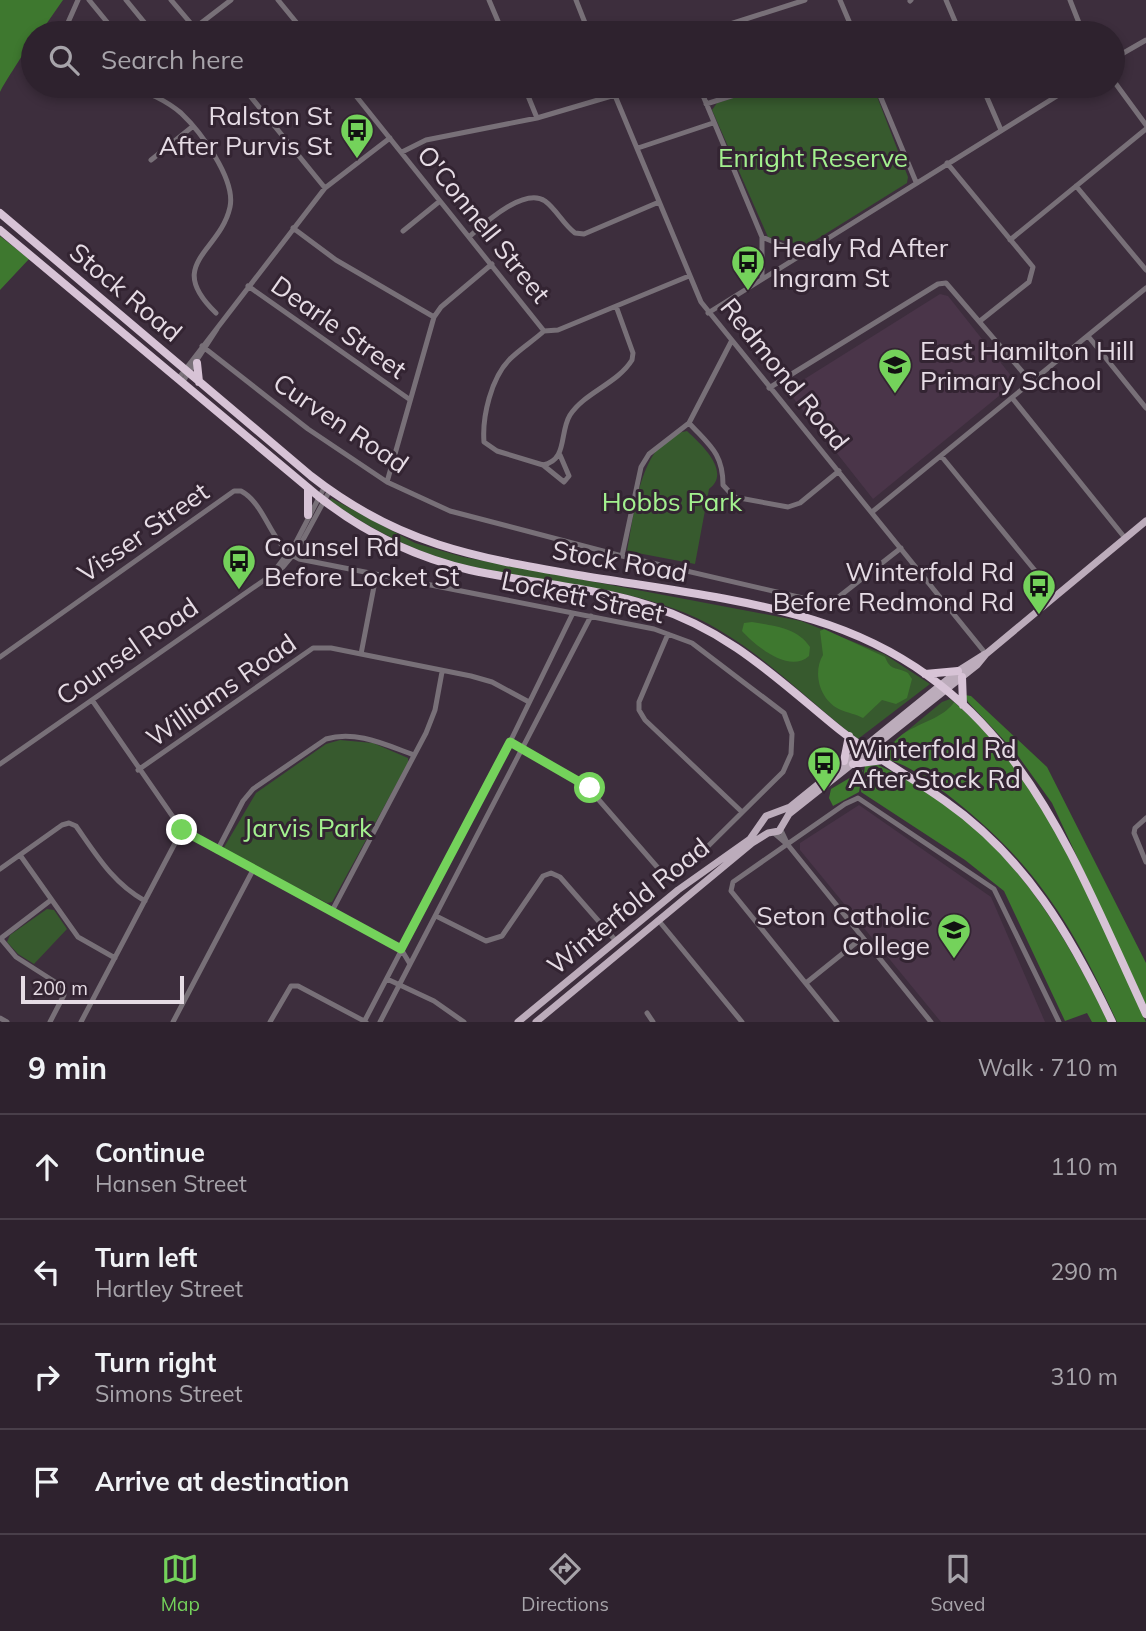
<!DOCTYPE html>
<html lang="en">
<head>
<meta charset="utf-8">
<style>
  :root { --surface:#2e222e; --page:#362a36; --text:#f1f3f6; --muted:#a7a4aa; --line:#493f4a; --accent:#74d25b }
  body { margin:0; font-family:Mulish,sans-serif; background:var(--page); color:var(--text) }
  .scale { position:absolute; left:21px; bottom:18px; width:163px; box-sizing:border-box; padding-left:7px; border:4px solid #e6dce5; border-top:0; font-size:19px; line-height:24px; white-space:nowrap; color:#e6dce5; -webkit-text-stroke:5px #332432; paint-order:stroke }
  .stop { position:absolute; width:21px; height:21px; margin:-16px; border:5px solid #74d25b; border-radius:50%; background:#fff }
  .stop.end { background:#74d25b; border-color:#fff; box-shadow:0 2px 7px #0008 }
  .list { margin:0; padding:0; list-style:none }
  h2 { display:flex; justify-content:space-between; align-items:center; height:91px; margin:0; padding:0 28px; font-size:30px }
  h2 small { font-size:23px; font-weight:400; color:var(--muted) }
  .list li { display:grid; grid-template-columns:46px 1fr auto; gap:21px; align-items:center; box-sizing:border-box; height:105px; padding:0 28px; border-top:2px solid var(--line) }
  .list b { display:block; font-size:26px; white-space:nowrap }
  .list p { margin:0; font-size:23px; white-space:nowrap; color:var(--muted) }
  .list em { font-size:23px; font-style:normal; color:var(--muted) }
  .icon { flex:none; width:38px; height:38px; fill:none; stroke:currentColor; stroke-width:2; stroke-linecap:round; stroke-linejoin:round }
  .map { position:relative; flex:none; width:1146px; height:1022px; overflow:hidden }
  .search { position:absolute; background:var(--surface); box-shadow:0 4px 10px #0003; left:21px; right:21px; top:21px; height:77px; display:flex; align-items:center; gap:18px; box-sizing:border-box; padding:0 24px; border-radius:38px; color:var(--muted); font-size:26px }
  .sheet { height:511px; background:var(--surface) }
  nav { display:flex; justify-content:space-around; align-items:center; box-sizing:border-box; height:98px; border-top:2px solid var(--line); background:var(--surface); font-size:19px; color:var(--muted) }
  nav a { display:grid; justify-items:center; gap:4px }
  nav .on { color:var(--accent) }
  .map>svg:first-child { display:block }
</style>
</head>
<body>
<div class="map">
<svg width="1146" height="1022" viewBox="0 0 1146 1022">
  <rect width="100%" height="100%" fill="#3d2e3d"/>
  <!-- built -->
  <path fill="#4a3549" d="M940,294L948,296L1016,382L873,499L787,390Z
    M859,805L991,897L1045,1022H941L800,850V843Z"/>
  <!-- green -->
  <path fill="#375a2e" d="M772,86H873L908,177L907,183L806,246L768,237L712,110L717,103Z
    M687,431C701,444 732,472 709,489L695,564L627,551C634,515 640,437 687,431Z
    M331,498L415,543L463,557L801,621L884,654L930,684L858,739C797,693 747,634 672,608C602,583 526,581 454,562C409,549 369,528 330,501Z
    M950,699L954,702C934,734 902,715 889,760L879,754L942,702Z
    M340,740L373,743L408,758V763L332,902L327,903L223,849L256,793L326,744Z
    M47,909L54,910L67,929L34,964L18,954L7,942L10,935Z"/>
  <!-- forest -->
  <path fill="#3e782f" d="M0,0H63L40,33H33C33,42 6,79 0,92Z
    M0,236L29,259L0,290Z
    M752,622C773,626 797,627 810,647L809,656C789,674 756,646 742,631L744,623Z
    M824,629L885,657C891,672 896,666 908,673L912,679L907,698L896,704L882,700L863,718C856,714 848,713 841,710C820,701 812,673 823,655L820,631Z
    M965,695L971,696L1047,767L1146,963V1005L1052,803L1016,753L968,702Z
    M954,702C1050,784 1094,911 1146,1022H1117C1074,928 1036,864 953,799C935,785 912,766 889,760C889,724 938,727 954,702Z
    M878,765C995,819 1054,911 1108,1022H1092L1087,1013L1065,1021L1004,891L965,860L861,792L865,766Z
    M863,770L859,792L833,806L829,798L831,789Z"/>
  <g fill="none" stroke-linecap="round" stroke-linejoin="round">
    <!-- minor -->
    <path stroke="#787078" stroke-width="5" d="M89,0L116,33
      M126,0L153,33
      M171,0L199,33
      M278,0L305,33
      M489,0L503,33
      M576,0L589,33
      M840,0L854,33
      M946,0L960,33
      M1070,0L1083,33
      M910,1L911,0
      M66,27L75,33
      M59,33L66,27L78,0
      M188,33L231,0
      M475,33L501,28
      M702,33L805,0
      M1113,59L1146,40
      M1113,80L1146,125
      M128,86C146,91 167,101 181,113C200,131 236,179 230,207C220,253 164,263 216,313
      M242,86L325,188
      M348,86L544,331L558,330L689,276
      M524,86L537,118
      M611,86L701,302L986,654
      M699,86L762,237V279
      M876,86L916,182
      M982,86L1001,130
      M706,104L763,86
      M638,148L713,123
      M402,152L426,140L537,118L615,95
      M151,160L192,127
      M947,163L1033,267L1029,282L980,321
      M1076,186L1146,270
      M293,228L336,260L434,317
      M403,231L440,201
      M470,236C485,223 524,187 545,201C557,210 563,224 575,233L584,234L659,202
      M762,237L803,254
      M1010,240L1146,129
      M248,286L409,399
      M708,313L1073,86
      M544,331C533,341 520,349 510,359C491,378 482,417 484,442L497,451L543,465C568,460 559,433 570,415C585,392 617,384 632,360L633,353L616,306
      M1088,336L1146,408
      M202,346L308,429L387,482L450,511L622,556L820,602L836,599L901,548
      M178,379L325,188L390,138
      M182,383L217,329
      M769,388L938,284L946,283L1032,383
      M1013,399L1125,538
      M689,423C709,445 723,453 723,485L734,497L788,507L800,503L839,471
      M942,457L1055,595
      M543,465L564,482L569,476L560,455
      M387,482L434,317L441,307L492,264
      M872,512L1146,288
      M622,556L641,467L649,454L689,423L731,342
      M275,570L295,544L325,486
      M668,634L639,702V710L645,720L742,812
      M361,654L376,576
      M0,657L234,491H241C267,505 270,546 299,559L654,629L692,643L784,713L792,734L791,754L783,772L684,870L672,876L658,868L585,784L510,742
      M92,700L182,830L401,949L410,964
      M0,764L283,567L298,549L330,490
      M138,770L313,648H331L471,676L492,682L529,702
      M1146,818L1135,828L1134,833L1146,862
      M780,828L788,845
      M774,833L788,845L931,1022
      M217,851L243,801L253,789L326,739C356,730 386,745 414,755
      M20,855L78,937L115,958
      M0,869L62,825L69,823L76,826C97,856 113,883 145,901
      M332,911L426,733L435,710L442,672
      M436,916L486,941L502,936L543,876L551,873L560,877L616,941
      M659,921L742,1022
      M0,939L51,900
      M1,939L16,957L63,987L64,995L50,1022
      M387,979L434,1001L464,1022
      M806,983L862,938
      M647,1013L653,1022
      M0,1018L7,1022
      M81,1022L182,830
      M173,1022L253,870
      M270,1022L291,986H298L366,1022
      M364,1022L510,742L573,613
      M380,1022L591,616
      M837,1022L731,891L733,882L845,804L858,798L994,889L1059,1022"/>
    <!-- major -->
    <path stroke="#bcacbb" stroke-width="7" d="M518,1022L678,890L750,839L766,816L790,807L958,671L985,654
      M536,1022L752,843L768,833L779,831L789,814L977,665L986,654L1146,521"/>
    <!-- highway -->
    <path stroke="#d7c3d6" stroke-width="8" d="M0,213L311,476C398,544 473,557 578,575C656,588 738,597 814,620C1012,681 1067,844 1146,1014
      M0,230L318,496C362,531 414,557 470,570C529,583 593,587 651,606C729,631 775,677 836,727C870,755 909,775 945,801C1025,857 1071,935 1112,1022
      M197,363L199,382
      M308,515V488
      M925,674L958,671
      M962,677L963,705
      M844,761L849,736
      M853,764L883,760"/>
  </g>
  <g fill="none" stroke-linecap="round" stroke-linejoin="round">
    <!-- route -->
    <path stroke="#74d25b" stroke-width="9" d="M182,830L401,949L510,742L590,788"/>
  </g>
  <!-- icons -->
  <defs>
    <g id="bus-pin" transform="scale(1.75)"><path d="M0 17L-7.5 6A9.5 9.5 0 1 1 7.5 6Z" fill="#74d25b" stroke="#332432"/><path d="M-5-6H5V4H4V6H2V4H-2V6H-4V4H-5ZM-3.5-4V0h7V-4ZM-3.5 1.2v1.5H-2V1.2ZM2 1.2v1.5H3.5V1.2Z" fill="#111"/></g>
    <g id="school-pin" transform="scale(1.75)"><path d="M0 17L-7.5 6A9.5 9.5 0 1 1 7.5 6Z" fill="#74d25b" stroke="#332432"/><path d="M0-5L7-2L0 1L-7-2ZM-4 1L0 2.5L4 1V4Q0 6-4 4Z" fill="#111"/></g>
  </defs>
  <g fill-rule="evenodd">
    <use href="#bus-pin" x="357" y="130"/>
    <use href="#bus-pin" x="748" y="262"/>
    <use href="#school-pin" x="895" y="365"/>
    <use href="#bus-pin" x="239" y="561"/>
    <use href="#bus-pin" x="1039" y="586"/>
    <use href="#bus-pin" x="824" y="763"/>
    <use href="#school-pin" x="954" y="930"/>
  </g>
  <g text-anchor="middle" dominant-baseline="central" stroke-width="6" stroke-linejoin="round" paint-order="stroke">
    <!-- poi labels -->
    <g font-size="26" fill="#e6dce5" stroke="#332432" text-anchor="start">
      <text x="332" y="115" text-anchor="end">Ralston St<tspan x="332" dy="30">After Purvis St</tspan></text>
      <text x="772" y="247">Healy Rd After<tspan x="772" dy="30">Ingram St</tspan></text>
      <text x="920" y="350">East Hamilton Hill<tspan x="920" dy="30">Primary School</tspan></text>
      <text x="264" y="546">Counsel Rd<tspan x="264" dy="30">Before Locket St</tspan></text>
      <text x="1014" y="571" text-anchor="end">Winterfold Rd<tspan x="1014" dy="30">Before Redmond Rd</tspan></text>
      <text x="848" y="748">Winterfold Rd<tspan x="848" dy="30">After Stock Rd</tspan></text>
      <text x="930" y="915" text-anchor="end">Seton Catholic<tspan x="930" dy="30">College</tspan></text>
    </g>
    <!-- park labels -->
    <g font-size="26" fill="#a3f18f" stroke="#332432">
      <text x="813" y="157">Enright Reserve</text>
      <text x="672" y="501">Hobbs Park</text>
      <text x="308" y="827">Jarvis Park</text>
    </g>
    <!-- street labels -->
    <g font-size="26" fill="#e6dce5" stroke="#332432">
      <text transform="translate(484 224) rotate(51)">O'Connell Street</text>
      <text transform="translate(126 292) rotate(40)">Stock Road</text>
      <text transform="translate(339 327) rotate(35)">Dearle Street</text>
      <text transform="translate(785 374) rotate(51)">Redmond Road</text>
      <text transform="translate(341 423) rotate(34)">Curven Road</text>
      <text transform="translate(143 532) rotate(-35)">Visser Street</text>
      <text transform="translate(620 561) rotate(10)">Stock Road</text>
      <text transform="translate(583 597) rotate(12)">Lockett Street</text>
      <text transform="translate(127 651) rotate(-35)">Counsel Road</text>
      <text transform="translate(221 690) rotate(-35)">Williams Road</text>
      <text transform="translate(628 906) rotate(-39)">Winterfold Road</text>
    </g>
  </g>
</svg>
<div class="scale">200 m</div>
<div class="stop" style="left:590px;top:788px"></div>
<div class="stop end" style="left:182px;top:830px"></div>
<div class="search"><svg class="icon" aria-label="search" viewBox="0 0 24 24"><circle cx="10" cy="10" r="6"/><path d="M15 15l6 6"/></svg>Search here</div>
</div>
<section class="sheet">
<h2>9 min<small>Walk · 710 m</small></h2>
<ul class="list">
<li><svg class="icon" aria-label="ahead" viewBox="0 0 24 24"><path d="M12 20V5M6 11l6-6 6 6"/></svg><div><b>Continue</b><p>Hansen Street</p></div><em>110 m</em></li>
<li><svg class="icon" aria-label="left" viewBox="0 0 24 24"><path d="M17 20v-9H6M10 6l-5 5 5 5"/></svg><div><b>Turn left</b><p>Hartley Street</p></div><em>290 m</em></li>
<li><svg class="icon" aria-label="right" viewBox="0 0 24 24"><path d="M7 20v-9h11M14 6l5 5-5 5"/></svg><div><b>Turn right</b><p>Simons Street</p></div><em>310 m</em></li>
<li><svg class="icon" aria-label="arrive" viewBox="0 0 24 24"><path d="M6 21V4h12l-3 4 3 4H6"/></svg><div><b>Arrive at destination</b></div></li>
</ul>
</section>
<nav>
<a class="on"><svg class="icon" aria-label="map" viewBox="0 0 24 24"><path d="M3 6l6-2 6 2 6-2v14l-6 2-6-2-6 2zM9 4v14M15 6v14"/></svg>Map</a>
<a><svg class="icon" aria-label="directions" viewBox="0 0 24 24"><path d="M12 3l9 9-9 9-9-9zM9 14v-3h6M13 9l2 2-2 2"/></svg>Directions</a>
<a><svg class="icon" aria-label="saved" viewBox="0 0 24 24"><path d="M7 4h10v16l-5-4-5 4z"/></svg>Saved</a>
</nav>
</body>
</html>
